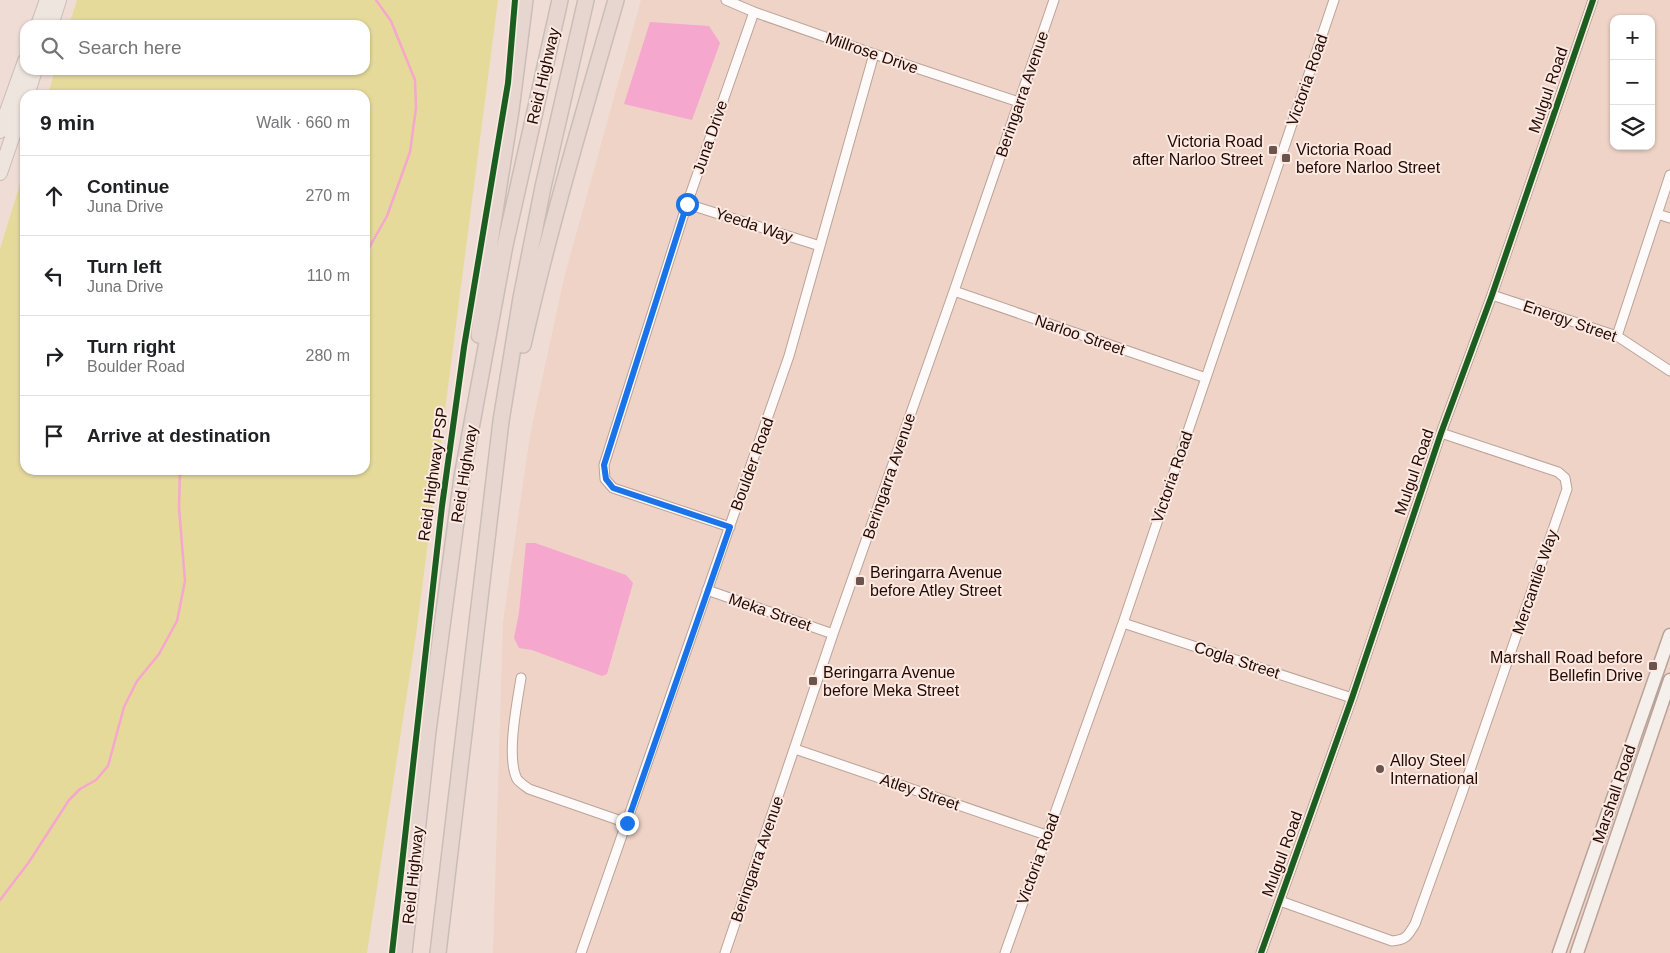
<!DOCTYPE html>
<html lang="en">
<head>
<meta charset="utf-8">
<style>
  :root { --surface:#fff; --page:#f6f6f6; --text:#202124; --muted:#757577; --line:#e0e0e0 }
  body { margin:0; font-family:Helvetica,sans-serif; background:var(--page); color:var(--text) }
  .controls { position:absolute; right:15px; top:15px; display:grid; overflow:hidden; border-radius:10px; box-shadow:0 1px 4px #0004 }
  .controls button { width:45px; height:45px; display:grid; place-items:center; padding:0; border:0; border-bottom:1px solid var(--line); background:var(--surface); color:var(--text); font:25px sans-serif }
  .stop { position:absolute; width:15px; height:15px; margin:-11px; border:4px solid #1a73e8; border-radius:50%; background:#fff }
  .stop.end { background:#1a73e8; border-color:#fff; box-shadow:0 1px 5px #0008 }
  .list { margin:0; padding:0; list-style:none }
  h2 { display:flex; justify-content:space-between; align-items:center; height:65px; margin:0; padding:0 20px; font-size:21px }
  h2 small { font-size:16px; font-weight:400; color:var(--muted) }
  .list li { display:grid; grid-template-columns:32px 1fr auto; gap:15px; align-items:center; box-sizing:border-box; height:80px; padding:0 20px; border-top:1px solid var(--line) }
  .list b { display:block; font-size:19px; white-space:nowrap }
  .list p { margin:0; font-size:16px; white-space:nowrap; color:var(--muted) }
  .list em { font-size:16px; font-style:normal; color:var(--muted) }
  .icon { flex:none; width:28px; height:28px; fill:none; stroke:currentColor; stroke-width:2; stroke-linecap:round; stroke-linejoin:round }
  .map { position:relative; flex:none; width:1670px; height:953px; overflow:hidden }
  .search { position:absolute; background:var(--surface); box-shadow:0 1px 4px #0004; left:20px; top:20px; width:350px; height:55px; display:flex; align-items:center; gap:12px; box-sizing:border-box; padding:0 18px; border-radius:15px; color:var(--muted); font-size:19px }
  .panel { position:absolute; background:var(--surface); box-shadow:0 1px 4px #0004; left:20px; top:90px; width:350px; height:385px; border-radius:15px }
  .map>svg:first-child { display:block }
</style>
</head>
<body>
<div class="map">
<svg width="1670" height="953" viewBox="0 0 1670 953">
  <rect width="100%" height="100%" fill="#efddd5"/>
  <!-- built -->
  <path fill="#eed3c6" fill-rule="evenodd" d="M641,0H1670V953H493L503,622L530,435L564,278ZM1614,19H1651V146H1614Z"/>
  <!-- green -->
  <path fill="#e6da9b" d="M77,0H498L416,635L367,953H0V249L25,168V470H365V95H48L55,70H365V25H69Z"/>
  <!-- water -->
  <path fill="#f5a7cd" d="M650,22L709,26L720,43L692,120L624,104Z
    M526,543H535L626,575L633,583L607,674L602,676L532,650L519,648L514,638L519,613Z"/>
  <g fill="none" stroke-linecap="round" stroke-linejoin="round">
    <!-- stream -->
    <path stroke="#f5a7cd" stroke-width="2.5" d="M365,255L387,216L410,152L416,108L415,80L391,21L376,0
      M0,900L29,862L69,800L80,789L96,780L108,766L124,707L137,681L159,654L177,621L185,581L179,508L180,470"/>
    <!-- minor casing -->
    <g stroke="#b9a399" stroke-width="11">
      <path id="minor" d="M726,0L754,12L874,54L1019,102
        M687,204L820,246
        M1657,214L1670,218
        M954,291L1206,378
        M1492,295L1617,336L1670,371
        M1617,336L1670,175
        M730,527L613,488L605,479L604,465L687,204L754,12
        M707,590L833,634
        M1123,623L1352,698
        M521,678C517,703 506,757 517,779C520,783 525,786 529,789L627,823
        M795,749L1046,835
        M1280,901L1392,941C1406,940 1408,936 1415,924L1461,796L1567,489L1565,478L1558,472L1441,433
        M581,953L789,356L874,54
        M725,953L833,634L954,291L1054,0
        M1005,953L1123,623L1334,0
        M1261,953L1352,698L1441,433L1492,295L1593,0"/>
    </g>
    <!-- secondary casing -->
    <g stroke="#b9a399" stroke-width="15">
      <path id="secondary" d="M1559,953L1670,635
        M1577,953L1670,680"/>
    </g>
    <!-- primary casing -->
    <g stroke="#cabdb8" stroke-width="16">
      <path id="primary" d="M38,25L47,0
        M51,25L59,0
        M27,95L35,70
        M0,131L25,61
        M0,173L25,100"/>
    </g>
    <!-- motorway casing -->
    <g stroke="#cabdb8" stroke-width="18">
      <path id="motorway" d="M479,335L490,242L511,110L525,0
        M523,345C549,229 583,115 616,0
        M404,953L428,731L462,477L505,245L560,0
        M438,953L501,421L521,298L543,187L586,0"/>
    </g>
    <!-- minor -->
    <use href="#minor" stroke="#fdfaf9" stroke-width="9"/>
    <!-- secondary -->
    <use href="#secondary" stroke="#f6f0ec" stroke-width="12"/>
    <!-- primary -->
    <use href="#primary" stroke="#efe5df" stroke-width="14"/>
    <!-- motorway -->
    <use href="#motorway" stroke="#e6d6cf" stroke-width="15"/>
    <!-- cycleway casing -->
    <g stroke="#fbeae3" stroke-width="9">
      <path id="cycleway" d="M392,953L442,506L464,347L508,83L515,0
        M1261,953L1352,698L1441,433L1492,295L1593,0"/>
    </g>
    <!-- cycleway -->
    <use href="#cycleway" stroke="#1b5e20" stroke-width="6"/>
  </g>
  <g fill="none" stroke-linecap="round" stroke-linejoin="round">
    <!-- route -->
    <path stroke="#1a73e8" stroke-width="6" d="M627,823L730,527L613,488L606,479L604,465L687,204"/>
  </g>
  <!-- markers -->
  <g fill="#6c534b" stroke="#fbeae3" stroke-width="2">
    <rect x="1268" y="145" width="10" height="10" rx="2.5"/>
    <rect x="1281" y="153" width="10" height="10" rx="2.5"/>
    <rect x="855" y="576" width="10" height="10" rx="2.5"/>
    <rect x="1648" y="661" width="10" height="10" rx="2.5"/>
    <rect x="808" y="676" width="10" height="10" rx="2.5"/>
    <circle cx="1380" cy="769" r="5"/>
  </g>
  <g text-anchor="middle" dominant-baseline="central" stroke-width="4" stroke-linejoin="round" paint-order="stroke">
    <!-- street labels -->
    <g font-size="16" fill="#250900" stroke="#fbeae3">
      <text transform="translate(872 53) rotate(19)">Millrose Drive</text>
      <text transform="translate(543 76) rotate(-77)">Reid Highway</text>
      <text transform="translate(1307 80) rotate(-71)">Victoria Road</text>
      <text transform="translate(1548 90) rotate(-71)">Mulgul Road</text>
      <text transform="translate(1022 94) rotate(-71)">Beringarra Avenue</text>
      <text transform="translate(710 137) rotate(-71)">Juna Drive</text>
      <text transform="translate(754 225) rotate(18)">Yeeda Way</text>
      <text transform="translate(1570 321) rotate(19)">Energy Street</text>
      <text transform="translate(1080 335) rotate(19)">Narloo Street</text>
      <text transform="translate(752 464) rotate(-70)">Boulder Road</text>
      <text transform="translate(1414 472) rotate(-71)">Mulgul Road</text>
      <text transform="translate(433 474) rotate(-82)">Reid Highway PSP</text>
      <text transform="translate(464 474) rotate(-81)">Reid Highway</text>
      <text transform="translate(889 476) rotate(-71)">Beringarra Avenue</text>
      <text transform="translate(1172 477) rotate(-71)">Victoria Road</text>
      <text transform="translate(1535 582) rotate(-71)">Mercantile Way</text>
      <text transform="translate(770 612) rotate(19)">Meka Street</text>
      <text transform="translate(1237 660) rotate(18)">Cogla Street</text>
      <text transform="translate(920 792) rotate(19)">Atley Street</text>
      <text transform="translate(1614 794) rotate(-71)">Marshall Road</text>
      <text transform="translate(1282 854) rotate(-70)">Mulgul Road</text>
      <text transform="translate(757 859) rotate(-71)">Beringarra Avenue</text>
      <text transform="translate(1038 859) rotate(-70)">Victoria Road</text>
      <text transform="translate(413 875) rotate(-84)">Reid Highway</text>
    </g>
    <!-- poi labels -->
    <g font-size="16" fill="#250900" stroke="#fbeae3" text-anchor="start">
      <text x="1263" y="141" text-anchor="end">Victoria Road<tspan x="1263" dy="18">after Narloo Street</tspan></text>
      <text x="1296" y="149">Victoria Road<tspan x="1296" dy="18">before Narloo Street</tspan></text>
      <text x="870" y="572">Beringarra Avenue<tspan x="870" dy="18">before Atley Street</tspan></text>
      <text x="1643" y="657" text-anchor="end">Marshall Road before<tspan x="1643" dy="18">Bellefin Drive</tspan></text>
      <text x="823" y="672">Beringarra Avenue<tspan x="823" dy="18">before Meka Street</tspan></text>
      <text x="1390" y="760">Alloy Steel<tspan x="1390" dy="18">International</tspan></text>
    </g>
  </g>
</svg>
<div class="controls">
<button>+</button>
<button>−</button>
<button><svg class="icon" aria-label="layers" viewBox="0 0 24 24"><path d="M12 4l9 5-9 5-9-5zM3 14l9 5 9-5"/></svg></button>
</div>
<div class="stop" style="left:687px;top:204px"></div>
<div class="stop end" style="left:627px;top:823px"></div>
<div class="search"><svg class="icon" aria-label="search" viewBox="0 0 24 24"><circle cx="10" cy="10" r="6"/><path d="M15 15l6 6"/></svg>Search here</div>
<section class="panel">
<h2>9 min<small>Walk · 660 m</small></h2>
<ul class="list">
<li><svg class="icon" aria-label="ahead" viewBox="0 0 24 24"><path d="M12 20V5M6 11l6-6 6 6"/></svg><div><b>Continue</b><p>Juna Drive</p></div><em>270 m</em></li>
<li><svg class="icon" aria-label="left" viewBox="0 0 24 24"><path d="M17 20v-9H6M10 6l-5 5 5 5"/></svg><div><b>Turn left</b><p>Juna Drive</p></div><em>110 m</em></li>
<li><svg class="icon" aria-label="right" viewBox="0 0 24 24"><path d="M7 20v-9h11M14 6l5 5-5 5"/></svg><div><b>Turn right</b><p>Boulder Road</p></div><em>280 m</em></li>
<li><svg class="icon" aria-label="arrive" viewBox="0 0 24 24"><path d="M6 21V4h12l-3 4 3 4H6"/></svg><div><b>Arrive at destination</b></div></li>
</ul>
</section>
</div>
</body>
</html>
